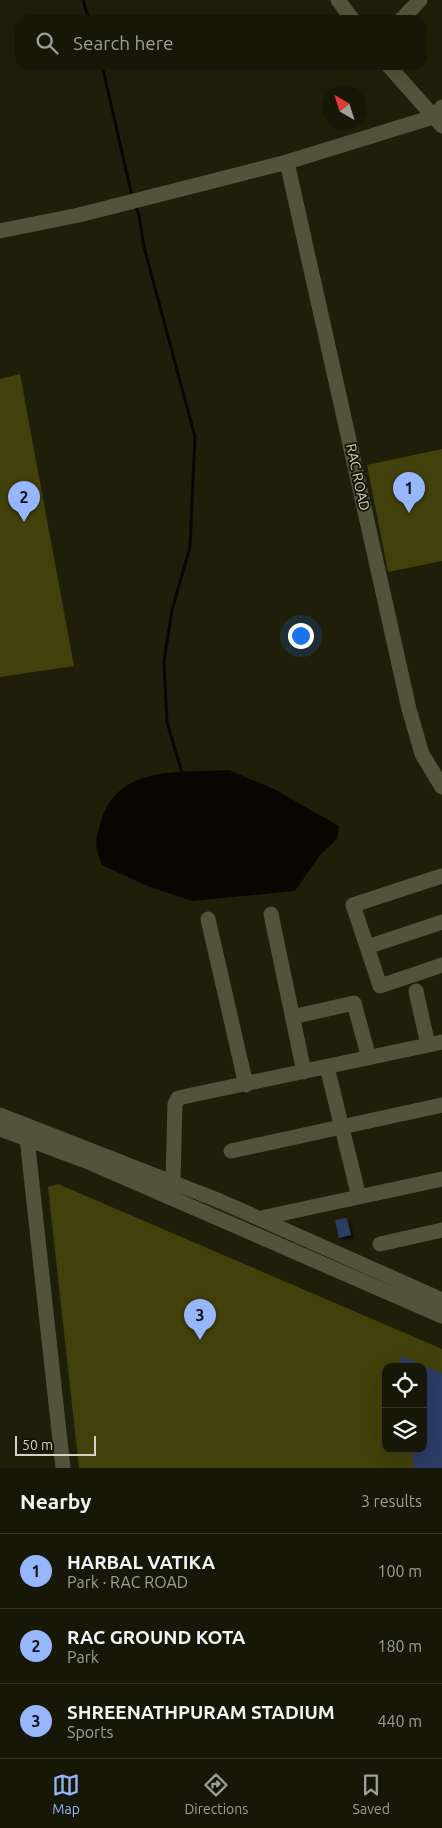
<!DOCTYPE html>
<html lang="en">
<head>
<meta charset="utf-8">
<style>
  :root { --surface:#171707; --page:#242415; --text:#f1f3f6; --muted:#9e9f9b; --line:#363628; --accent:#96b6fd }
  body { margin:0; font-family:Ubuntu,sans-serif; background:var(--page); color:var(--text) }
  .controls { position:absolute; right:15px; bottom:15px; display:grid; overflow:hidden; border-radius:10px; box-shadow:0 5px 20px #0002 }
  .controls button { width:45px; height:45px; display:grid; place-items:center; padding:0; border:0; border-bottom:1px solid var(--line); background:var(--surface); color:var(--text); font:25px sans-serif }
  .compass { position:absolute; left:322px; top:85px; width:45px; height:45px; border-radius:50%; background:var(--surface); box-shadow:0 5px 20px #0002; rotate:321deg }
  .scale { position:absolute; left:15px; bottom:12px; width:81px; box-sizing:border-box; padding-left:5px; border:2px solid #d2d3c5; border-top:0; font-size:14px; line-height:18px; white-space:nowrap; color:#d2d3c5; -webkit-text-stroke:4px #161602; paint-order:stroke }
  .you { position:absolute; left:300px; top:635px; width:18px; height:18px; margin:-12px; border:4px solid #fff; border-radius:50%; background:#1a73e8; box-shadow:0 0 0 8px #1a73e833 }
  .badge { display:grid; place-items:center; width:32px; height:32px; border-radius:50%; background:var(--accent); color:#111; font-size:16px; font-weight:700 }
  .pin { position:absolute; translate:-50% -41px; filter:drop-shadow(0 1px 2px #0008) }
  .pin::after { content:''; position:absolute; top:26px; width:18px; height:15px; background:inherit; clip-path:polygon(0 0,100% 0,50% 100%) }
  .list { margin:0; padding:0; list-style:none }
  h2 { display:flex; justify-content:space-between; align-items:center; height:65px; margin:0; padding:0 20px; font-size:21px }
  h2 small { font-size:16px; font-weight:400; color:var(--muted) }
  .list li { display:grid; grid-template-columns:32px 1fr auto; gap:15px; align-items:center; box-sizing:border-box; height:75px; padding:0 20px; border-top:1px solid var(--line) }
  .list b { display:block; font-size:19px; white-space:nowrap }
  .list p { margin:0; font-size:16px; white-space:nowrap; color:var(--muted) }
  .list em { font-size:16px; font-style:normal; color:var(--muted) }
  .icon { flex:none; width:28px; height:28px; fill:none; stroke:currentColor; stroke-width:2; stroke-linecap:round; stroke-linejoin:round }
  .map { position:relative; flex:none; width:442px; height:1468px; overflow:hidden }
  .search { position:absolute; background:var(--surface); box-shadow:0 5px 20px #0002; left:15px; right:15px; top:15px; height:55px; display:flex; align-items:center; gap:12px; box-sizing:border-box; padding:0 18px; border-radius:15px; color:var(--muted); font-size:19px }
  .sheet { height:290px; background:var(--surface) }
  nav { display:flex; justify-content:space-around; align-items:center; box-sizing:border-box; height:70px; border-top:1px solid var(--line); background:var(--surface); font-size:14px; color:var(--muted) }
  nav a { display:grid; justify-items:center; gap:2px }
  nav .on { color:var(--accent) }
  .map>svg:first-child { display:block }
</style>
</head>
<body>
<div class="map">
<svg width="442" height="1468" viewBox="0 0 442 1468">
  <defs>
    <filter id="shadow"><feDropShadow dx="3" dy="3" stdDeviation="1" flood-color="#0009"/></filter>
  </defs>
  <rect width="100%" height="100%" fill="#1f1f09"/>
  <!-- green -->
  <path fill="#42410b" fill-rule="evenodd" d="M20,374L74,666L0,677V379Z
    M442,449V561L388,572L367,465Z
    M58,1184L442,1349V1468H79L48,1187ZM386,1367H423V1449H386Z"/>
  <!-- water -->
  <path fill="#080600" d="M229,770L274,789L339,826L337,839L320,855L295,891L192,901L147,886L102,865C94,845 95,842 101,821C118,764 182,773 229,770Z"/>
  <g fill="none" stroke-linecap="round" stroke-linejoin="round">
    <!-- stream -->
    <path stroke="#080600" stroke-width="3" d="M83,0L89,20
      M102,65L132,196
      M135,204L139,215L144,247L195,437L190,547L172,610L164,661L167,722L182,773"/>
  </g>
  <!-- building -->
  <path fill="#2b3c65" filter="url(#shadow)" d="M347,1218L351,1235L339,1238L335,1220Z
    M400,1356L442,1373V1468H414L412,1449H423V1367H401Z"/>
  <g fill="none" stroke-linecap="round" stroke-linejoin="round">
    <!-- minor -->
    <path stroke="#53533c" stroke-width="15" d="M338,0L353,20
      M401,20L420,0
      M388,65L442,126
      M287,162L409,709L422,754L442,787
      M0,231L79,215L287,162L433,117L442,107
      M442,876L353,905L380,986L442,965
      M271,914L304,1072
      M208,919L246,1085
      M367,947L442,922
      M416,991L428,1045
      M292,1017L354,1003L369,1058
      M327,1067L359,1197
      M0,1115L220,1201L442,1300
      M0,1129L91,1163L442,1316
      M27,1138L63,1468
      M231,1151L442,1105
      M173,1181L175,1104L178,1098L442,1042
      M261,1218L442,1179
      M380,1244L442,1230"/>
  </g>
  <g text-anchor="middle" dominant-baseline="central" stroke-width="4" stroke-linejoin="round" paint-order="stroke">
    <!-- street labels -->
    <g font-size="14" fill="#d2d3c5" stroke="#161602">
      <text transform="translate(358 477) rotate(78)">RAC ROAD</text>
    </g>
  </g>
</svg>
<div class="controls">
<button><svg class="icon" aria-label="locate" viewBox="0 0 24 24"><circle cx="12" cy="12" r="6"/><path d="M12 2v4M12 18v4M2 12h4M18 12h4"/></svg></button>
<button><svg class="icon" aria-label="layers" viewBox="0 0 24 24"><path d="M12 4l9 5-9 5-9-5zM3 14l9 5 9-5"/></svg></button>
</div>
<svg class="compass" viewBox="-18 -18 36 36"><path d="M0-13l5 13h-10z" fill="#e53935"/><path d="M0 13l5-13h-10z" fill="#9e9f9b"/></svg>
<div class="scale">50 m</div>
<div class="you"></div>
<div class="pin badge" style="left:409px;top:513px">1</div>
<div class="pin badge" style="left:24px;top:522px">2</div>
<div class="pin badge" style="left:200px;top:1340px">3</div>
<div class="search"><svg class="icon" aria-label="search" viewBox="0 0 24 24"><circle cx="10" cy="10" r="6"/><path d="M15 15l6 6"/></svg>Search here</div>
</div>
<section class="sheet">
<h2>Nearby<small>3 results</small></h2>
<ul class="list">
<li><span class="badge">1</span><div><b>HARBAL VATIKA</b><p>Park · RAC ROAD</p></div><em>100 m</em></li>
<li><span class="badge">2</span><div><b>RAC GROUND KOTA</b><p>Park</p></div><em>180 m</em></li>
<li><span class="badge">3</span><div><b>SHREENATHPURAM STADIUM</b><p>Sports</p></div><em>440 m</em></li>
</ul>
</section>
<nav>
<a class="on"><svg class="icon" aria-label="map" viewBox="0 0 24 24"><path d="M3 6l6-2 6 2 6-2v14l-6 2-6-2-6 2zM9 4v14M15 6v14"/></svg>Map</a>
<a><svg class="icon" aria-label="directions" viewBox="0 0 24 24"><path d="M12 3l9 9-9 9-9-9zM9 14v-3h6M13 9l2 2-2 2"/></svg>Directions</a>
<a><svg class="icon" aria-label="saved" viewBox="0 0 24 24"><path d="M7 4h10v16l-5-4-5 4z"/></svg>Saved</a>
</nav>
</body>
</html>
